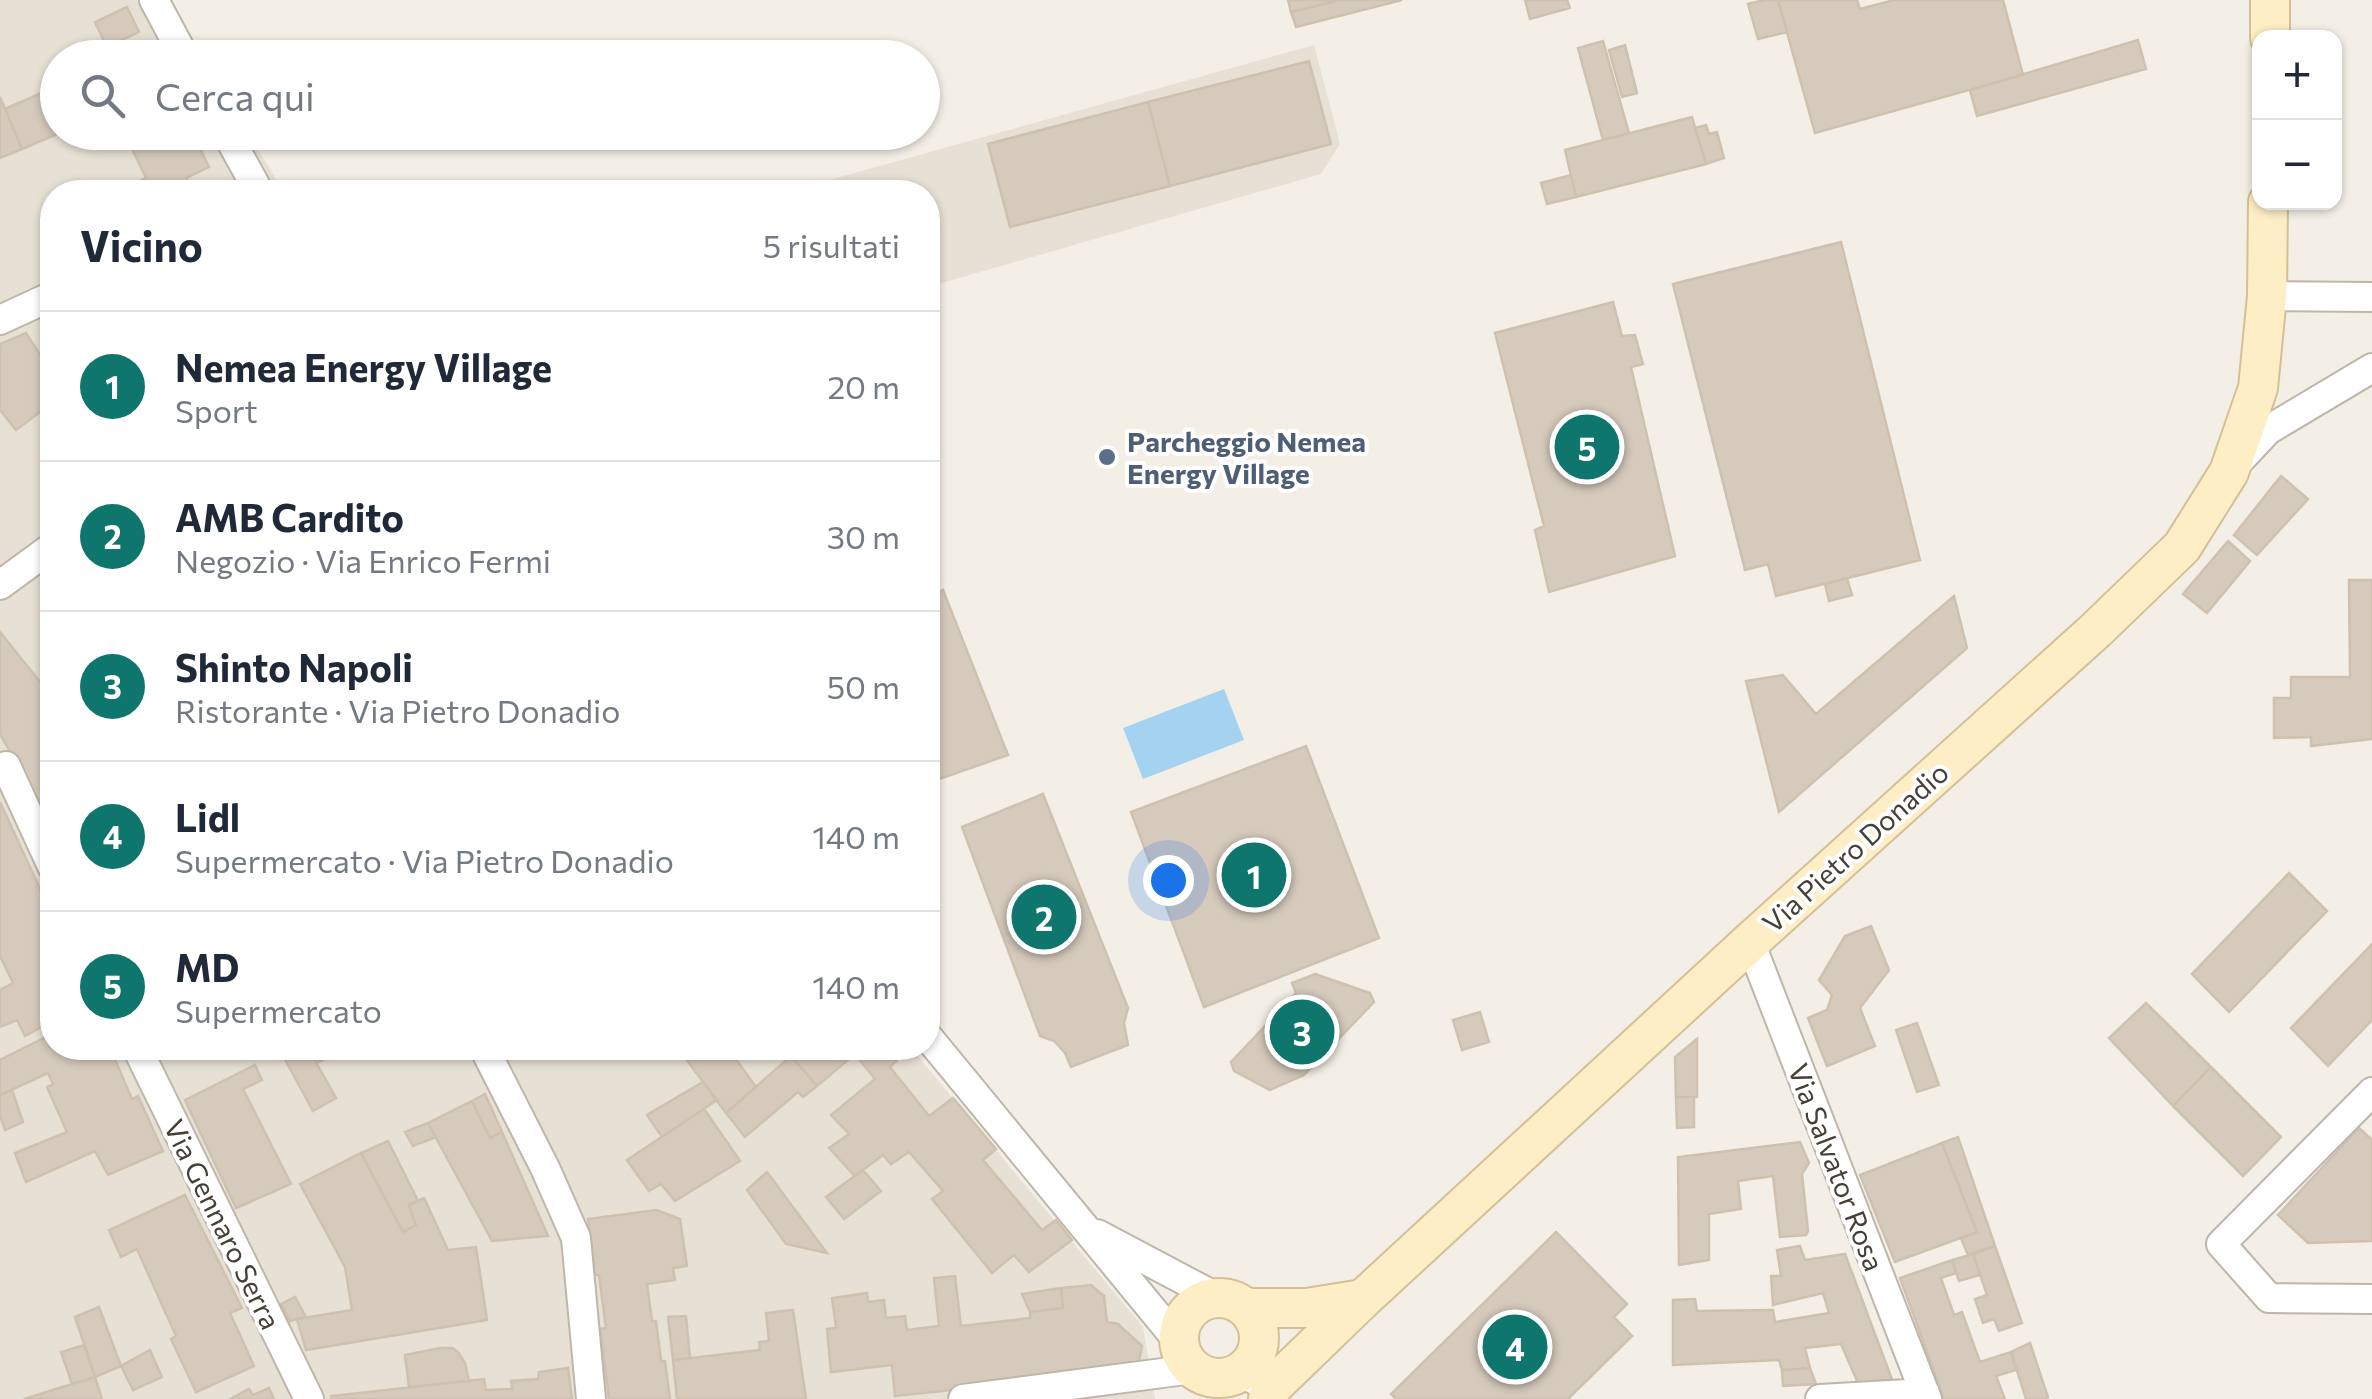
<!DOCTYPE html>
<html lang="it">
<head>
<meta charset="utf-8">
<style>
  :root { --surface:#fff; --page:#f2f2f3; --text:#1f2937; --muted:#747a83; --line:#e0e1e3; --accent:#0f766e }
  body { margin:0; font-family:Commissioner,sans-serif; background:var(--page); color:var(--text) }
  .controls { position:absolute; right:30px; top:30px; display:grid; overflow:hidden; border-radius:20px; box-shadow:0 2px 8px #0004 }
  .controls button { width:90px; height:90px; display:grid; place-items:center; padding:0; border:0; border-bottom:2px solid var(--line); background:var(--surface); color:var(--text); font:50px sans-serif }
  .you { position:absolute; left:1168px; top:880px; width:35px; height:35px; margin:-25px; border:8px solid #fff; border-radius:50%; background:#1a73e8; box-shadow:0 0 0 15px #1a73e833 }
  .badge { display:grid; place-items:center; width:65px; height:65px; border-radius:50%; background:var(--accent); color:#fff; font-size:32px; font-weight:700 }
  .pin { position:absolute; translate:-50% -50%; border:5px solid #fff; box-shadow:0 2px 10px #0006 }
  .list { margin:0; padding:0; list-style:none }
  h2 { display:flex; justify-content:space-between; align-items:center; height:130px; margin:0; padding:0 40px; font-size:42px }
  h2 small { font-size:32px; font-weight:400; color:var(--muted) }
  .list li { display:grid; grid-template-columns:65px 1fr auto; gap:30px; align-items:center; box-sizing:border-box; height:150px; padding:0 40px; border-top:2px solid var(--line) }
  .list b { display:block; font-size:38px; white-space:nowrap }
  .list p { margin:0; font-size:32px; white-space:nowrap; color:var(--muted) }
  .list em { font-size:32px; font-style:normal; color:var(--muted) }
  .icon { flex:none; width:55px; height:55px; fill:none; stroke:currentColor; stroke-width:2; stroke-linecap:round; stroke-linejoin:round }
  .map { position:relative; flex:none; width:2372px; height:1399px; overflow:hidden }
  .search { position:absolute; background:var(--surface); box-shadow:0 2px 8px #0004; left:40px; top:40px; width:900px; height:110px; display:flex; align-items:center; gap:25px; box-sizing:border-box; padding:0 35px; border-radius:55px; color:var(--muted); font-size:38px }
  .panel { position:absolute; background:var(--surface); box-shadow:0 2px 8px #0004; left:40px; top:180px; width:900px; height:880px; border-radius:40px }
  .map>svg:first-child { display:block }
</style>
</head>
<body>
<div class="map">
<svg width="2372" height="1399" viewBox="0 0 2372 1399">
  <rect width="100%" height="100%" fill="#f3efe6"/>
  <!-- residential -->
  <path fill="#e7e0d4" d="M0,0H170L204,57L58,58V132L248,133L284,192H52V1048H911L1143,1327L1155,1399H0Z
    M1314,45L1340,144L1321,174L928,287V192H786Z"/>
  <!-- water -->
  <path fill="#a3d3f0" d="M1224,689L1244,740L1143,779L1123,728Z"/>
  <!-- building -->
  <path fill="#d5cabc" stroke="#cfc1af" stroke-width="2.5" d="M1288,0H1339L1291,12Z
    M1339,0H1402L1296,27L1291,12Z
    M1525,0H1567L1570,8L1530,19Z
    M1764,0H1778L1787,32L1758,39L1748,4Z
    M1778,0H1857L1860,9L1894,0H2003L2023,75L1815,133Z
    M127,7L139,32L107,47L95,22Z
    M2138,40L2146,69L1977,116L1970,90Z
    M1603,41L1629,133L1603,140L1578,48Z
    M1625,45L1637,93L1622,97L1609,50Z
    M1309,61L1331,144L1170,186L1148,102Z
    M46,91L58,116V132H62L22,149L5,109Z
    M0,97L22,149L0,158Z
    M1148,102L1170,186L1010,227L988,144Z
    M1692,117L1706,164L1576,197L1565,150Z
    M1706,125L1709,134L1717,132L1724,158L1706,164L1695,128Z
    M124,132H192L209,167L186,178L193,192H117L146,178Z
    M1571,175L1576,197L1547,204L1541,183Z
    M1841,242L1920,560L1776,596L1768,564L1745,570L1673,284Z
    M1613,302L1622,336L1635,335L1643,364L1631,367L1675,556L1549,592L1535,530L1544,526L1495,333Z
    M26,333L52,373V403L16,430L0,410V344Z
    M2281,476L2308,499L2257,555L2234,535Z
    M2228,541L2250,561L2207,613L2183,594Z
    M1847,578L1852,595L1829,601L1825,584Z
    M2349,580H2372V739L2311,746V737L2274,738V698H2291V677H2350Z
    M943,590L1008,755L928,783V596Z
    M1954,596L1967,648L1779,812L1746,681L1783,675L1816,714Z
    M0,632L52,697V838L38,809L42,807L0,734Z
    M1306,746L1379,938L1204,1007L1131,812Z
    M1043,794L1128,1008L1124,1023L1128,1045L1071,1067L1065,1053L1054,1041L1040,1036L962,827Z
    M0,802L52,915V1021L25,1036L17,1020L0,1027V990L13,983L0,956Z
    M2289,873L2327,911L2229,1012L2192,974Z
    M1871,926L1889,970L1860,1008L1875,1046L1827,1066L1808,1018L1827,1010L1832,995L1819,980L1845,936Z
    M2372,944V1020L2328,1066L2291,1028Z
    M1315,974L1370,993L1374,1002L1304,1075L1270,1090L1234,1071L1231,1062L1296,993L1292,983Z
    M2146,1003L2211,1067L2173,1106L2109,1038Z
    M1480,1012L1489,1042L1462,1050L1453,1020Z
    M1917,1023L1939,1085L1917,1092L1896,1030Z
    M52,1034V1048H110L132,1099L138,1096L163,1151L108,1175L95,1151L26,1182L15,1153L67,1132L47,1087L53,1084L48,1073L0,1095V1060Z
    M1697,1039V1097H1676L1675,1057Z
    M290,1048H308L336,1098L313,1111L281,1052Z
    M308,1048H348L317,1063Z
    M698,1048H728L756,1087L726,1113L686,1059Z
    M798,1048H901L905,1052L890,1067L929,1116L953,1098L996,1149L983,1160L1042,1230L1056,1220L1072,1240L1029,1272L1014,1255L992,1273L932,1199L943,1191L909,1152L891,1164L883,1155L855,1176L829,1148L849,1134L831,1115L875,1079L855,1054L817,1086L791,1056Z
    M791,1056L817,1086L803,1097L798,1092L745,1137L726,1113Z
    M255,1065L262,1080L243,1089L291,1184L236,1208L185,1100Z
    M2211,1067L2281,1137L2243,1176L2173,1106Z
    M703,1082L717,1100L662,1137L647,1115Z
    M12,1090L23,1122L5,1130L0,1116V1095Z
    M485,1094L502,1132L490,1138L472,1101Z
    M1676,1097H1694V1127L1677,1128Z
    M472,1101L490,1138L502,1132L548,1236L492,1241L428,1123Z
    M704,1109L740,1161L675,1201L661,1184L649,1191L627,1160Z
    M428,1123L436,1137L413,1146L405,1132Z
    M2359,1128L2372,1140V1241L2308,1243L2278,1215Z
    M1958,1137L1995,1246L1968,1255L1961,1238L1977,1232L1942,1143Z
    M388,1141L418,1201L409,1205L416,1225L403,1232L361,1153Z
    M1800,1142L1809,1163L1802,1174L1808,1231L1806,1235L1780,1237L1773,1176L1738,1181L1741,1209L1709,1214V1260L1679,1265L1678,1157Z
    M1942,1143L1977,1232L1895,1262L1860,1175Z
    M361,1153L403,1232L416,1225L409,1205L424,1198L448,1250L476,1247L487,1320L306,1350L297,1319L352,1310L345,1267L300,1184Z
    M863,1170L881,1191L844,1219L826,1197Z
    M767,1172L827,1253L786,1244L747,1190Z
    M185,1195L242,1308L230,1313L254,1366L196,1392L171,1339L176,1336L137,1249L121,1257L109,1230Z
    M656,1210L680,1219L687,1266L673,1268L675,1280L647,1284L652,1321H656L661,1361H665L670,1399H609L600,1329L606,1328L599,1275H595L588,1219Z
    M1556,1232L1627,1304L1614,1317L1632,1336L1568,1399H1396L1391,1394Z
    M1800,1246L1805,1260L1845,1254L1893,1382L1858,1383L1841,1344L1805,1348L1810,1368L1782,1370L1779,1360L1673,1365V1300L1695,1299L1697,1311L1773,1310L1775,1322L1829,1313L1823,1293L1773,1305L1771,1276H1781L1777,1250Z
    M1995,1246L2022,1323L1999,1331L1994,1319L1983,1323L1975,1299L1987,1295L1973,1254Z
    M1973,1254L1980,1275L1959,1281L1952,1260Z
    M1952,1260L1956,1273L1941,1278L1954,1315L1962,1312L1980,1362L2011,1352L2016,1370L1996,1376L2005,1399H1944L1900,1278Z
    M955,1276L961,1326L1030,1318V1312L1063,1308L1061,1288L1091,1285L1104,1296L1107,1322L1118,1324L1142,1346L1137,1371L895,1396L892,1365L831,1372L827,1329L836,1328L832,1298L867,1293L868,1302L884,1300L886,1318L905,1316L907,1330L939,1326L934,1278Z
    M1061,1288L1063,1308L1030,1312L1022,1294Z
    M295,1297L306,1317L290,1321L281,1304Z
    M99,1307L121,1366L95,1377L75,1317Z
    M793,1310L806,1399H677L673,1360L760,1350L759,1342L769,1341L766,1313Z
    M686,1316L690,1358L673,1360L668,1317Z
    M2030,1343L2048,1397L2044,1399H2026L2011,1352Z
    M84,1345L95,1377L72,1384L61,1352Z
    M440,1348H452L458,1352L465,1363L469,1381L409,1387L405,1355Z
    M150,1350L162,1377L133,1390L121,1366Z
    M568,1368L572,1399H331V1396L484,1379L486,1390L512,1389L511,1381L538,1379L539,1372Z
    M1810,1368L1816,1384L1783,1386L1782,1370Z
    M95,1377L102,1399H24L72,1384Z
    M269,1388L274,1399H230L249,1389L253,1395Z"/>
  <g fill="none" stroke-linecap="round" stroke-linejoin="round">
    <!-- minor casing -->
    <g stroke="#beb6a9" stroke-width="32">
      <path id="minor" d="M154,0L185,58
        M226,132L259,192
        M2267,296L2372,297
        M0,320L52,296
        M2237,463L2268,430L2372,368
        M0,585L52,547
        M6,766L52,866
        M1750,942L1927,1399
        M928,1037L1179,1342
        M137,1048L309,1399
        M484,1048L545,1168L576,1238L591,1399
        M2372,1092L2221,1244L2269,1298L2372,1299
        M1097,1234L1218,1298
        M1239,1373L1272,1387
        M963,1399L1193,1369
        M1820,1399L1925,1393"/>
    </g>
    <!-- secondary casing -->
    <g stroke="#d3c097" stroke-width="42">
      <path id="secondary" d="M2270,38V0
        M1179 1338a40 40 0 1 1 80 0a40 40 0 1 1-80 0Z
        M1246,1308H1307L1363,1299
        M1268,1399L1272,1387L1363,1299L1750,942L2096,630L2182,547L2229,472L2258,388L2267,296L2268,202"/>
    </g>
    <!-- minor -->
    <use href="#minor" stroke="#fff" stroke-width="28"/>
    <!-- secondary -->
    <use href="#secondary" stroke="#feeec5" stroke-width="38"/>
  </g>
  <!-- markers -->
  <circle fill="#5c6f8a" stroke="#fff" stroke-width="4" cx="1107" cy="457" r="10"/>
  <g text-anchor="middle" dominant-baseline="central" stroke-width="8" stroke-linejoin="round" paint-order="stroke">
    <!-- service labels -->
    <g font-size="28" font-weight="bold" fill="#4e5e75" stroke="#fff" text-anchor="start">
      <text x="1127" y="441">Parcheggio Nemea<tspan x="1127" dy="32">Energy Village</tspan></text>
    </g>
    <!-- street labels -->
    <g font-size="28" fill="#463f36" stroke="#fff">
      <text transform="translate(1855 847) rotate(-42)">Via Pietro Donadio</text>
      <text transform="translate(1837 1167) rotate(69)">Via Salvator Rosa</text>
      <text transform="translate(223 1224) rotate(64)">Via Gennaro Serra</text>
    </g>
  </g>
</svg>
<div class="controls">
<button>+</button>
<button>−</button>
</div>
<div class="you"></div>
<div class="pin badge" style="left:1254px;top:875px">1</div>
<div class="pin badge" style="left:1044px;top:917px">2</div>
<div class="pin badge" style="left:1302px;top:1032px">3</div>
<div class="pin badge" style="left:1515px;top:1347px">4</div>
<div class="pin badge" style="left:1587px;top:447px">5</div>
<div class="search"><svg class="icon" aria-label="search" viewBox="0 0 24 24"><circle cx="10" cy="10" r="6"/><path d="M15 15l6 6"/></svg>Cerca qui</div>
<section class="panel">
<h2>Vicino<small>5 risultati</small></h2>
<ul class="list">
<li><span class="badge">1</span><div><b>Nemea Energy Village</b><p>Sport</p></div><em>20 m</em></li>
<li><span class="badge">2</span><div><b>AMB Cardito</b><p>Negozio · Via Enrico Fermi</p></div><em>30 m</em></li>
<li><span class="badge">3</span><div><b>Shinto Napoli</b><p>Ristorante · Via Pietro Donadio</p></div><em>50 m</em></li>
<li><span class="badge">4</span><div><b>Lidl</b><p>Supermercato · Via Pietro Donadio</p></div><em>140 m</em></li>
<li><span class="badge">5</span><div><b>MD</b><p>Supermercato</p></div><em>140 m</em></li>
</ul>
</section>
</div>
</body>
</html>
